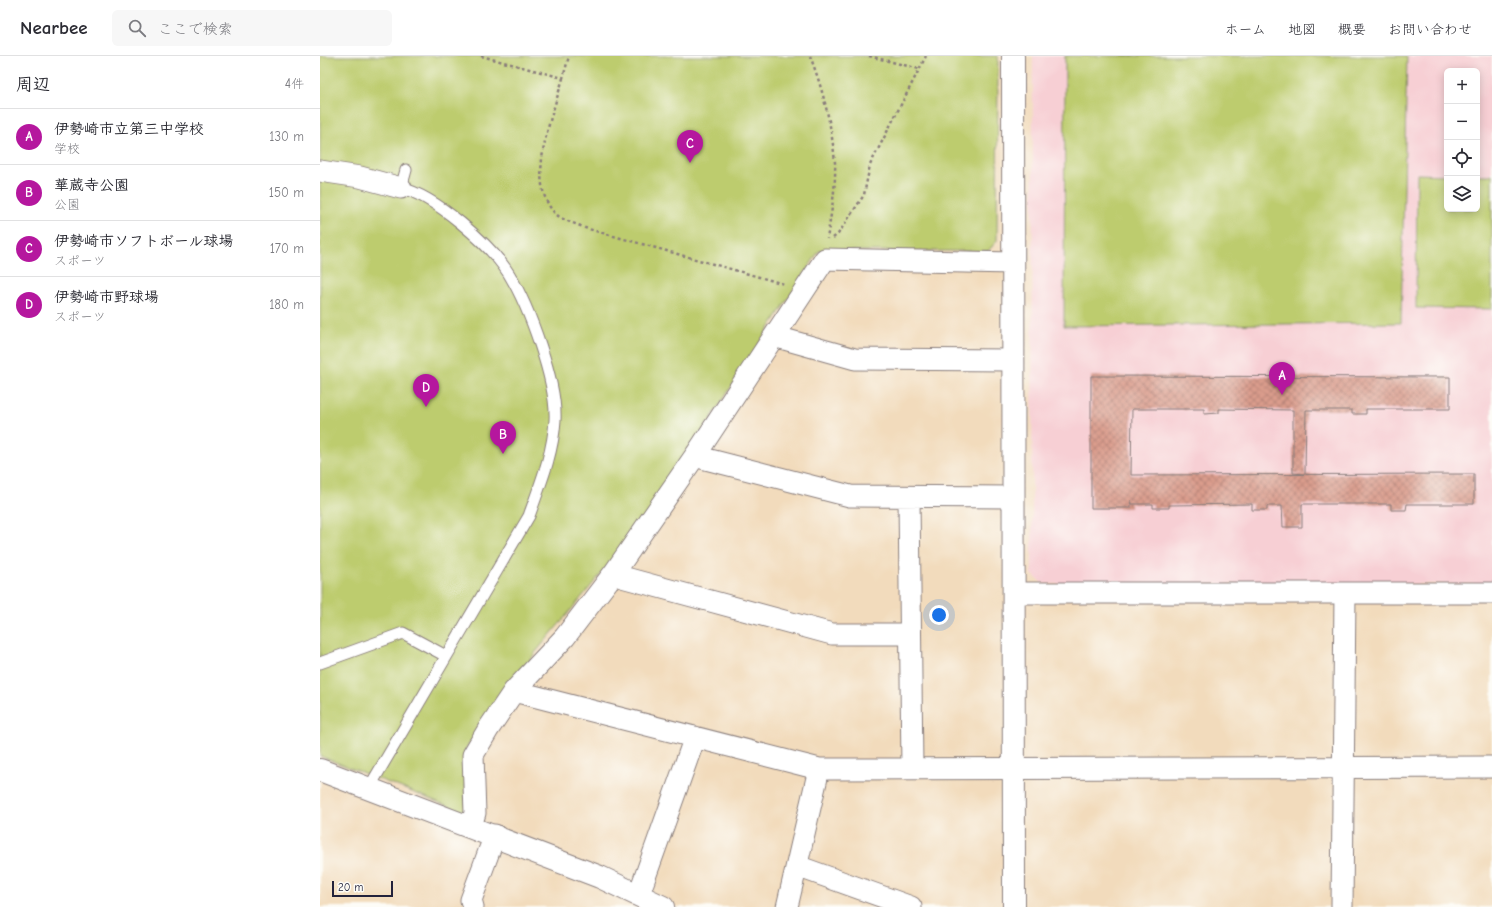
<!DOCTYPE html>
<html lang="ja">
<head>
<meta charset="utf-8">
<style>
  :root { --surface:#fff; --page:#f7f7f7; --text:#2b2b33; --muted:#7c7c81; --line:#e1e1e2; --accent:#b5179e }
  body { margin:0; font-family:"Comic Neue","Klee One",sans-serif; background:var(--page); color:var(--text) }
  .controls { position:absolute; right:12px; top:12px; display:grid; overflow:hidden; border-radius:6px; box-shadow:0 2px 10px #0003 }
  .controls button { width:36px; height:36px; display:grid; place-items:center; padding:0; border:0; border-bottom:1px solid var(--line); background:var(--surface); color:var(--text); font:20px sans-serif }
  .scale { position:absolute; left:12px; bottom:10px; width:61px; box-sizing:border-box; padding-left:4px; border:2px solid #22223b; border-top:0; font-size:11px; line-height:14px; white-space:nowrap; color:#22223b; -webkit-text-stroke:3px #fdfcf7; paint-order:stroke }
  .you { position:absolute; left:619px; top:559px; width:14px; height:14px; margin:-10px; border:3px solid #fff; border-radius:50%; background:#1a73e8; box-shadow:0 0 0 6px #1a73e833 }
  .badge { display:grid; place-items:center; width:26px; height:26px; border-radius:50%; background:var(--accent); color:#fff; font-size:13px; font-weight:700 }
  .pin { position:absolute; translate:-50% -33px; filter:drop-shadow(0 1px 2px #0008) }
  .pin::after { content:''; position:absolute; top:21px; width:14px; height:12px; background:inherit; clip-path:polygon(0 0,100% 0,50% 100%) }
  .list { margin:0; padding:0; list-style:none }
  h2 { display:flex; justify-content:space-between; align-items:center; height:52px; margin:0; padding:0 16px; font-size:17px }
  h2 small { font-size:13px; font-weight:400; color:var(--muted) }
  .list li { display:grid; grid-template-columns:26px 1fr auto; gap:12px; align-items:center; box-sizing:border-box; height:56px; padding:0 16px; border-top:1px solid var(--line) }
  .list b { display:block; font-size:15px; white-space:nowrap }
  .list p { margin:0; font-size:13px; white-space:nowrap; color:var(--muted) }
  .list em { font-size:13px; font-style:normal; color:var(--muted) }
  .icon { flex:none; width:22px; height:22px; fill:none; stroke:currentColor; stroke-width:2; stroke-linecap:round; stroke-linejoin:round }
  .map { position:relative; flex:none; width:1172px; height:851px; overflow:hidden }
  header { display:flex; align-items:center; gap:24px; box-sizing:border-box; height:56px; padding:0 20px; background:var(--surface); border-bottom:1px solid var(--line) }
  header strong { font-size:19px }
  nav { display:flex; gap:22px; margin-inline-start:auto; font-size:14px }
  .search { width:280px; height:36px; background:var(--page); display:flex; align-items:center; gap:10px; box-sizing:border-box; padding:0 14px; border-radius:6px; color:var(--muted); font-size:15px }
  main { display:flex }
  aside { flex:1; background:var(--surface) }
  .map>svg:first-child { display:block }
</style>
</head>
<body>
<header>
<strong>Nearbee</strong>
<div class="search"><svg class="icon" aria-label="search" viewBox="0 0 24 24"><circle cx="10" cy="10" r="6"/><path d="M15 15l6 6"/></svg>ここで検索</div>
<nav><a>ホーム</a><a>地図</a><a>概要</a><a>お問い合わせ</a></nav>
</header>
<main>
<aside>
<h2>周辺<small>4件</small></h2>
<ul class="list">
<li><span class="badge">A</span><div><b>伊勢崎市立第三中学校</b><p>学校</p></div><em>130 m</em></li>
<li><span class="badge">B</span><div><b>華蔵寺公園</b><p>公園</p></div><em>150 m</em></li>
<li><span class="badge">C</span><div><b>伊勢崎市ソフトボール球場</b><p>スポーツ</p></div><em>170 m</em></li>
<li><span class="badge">D</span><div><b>伊勢崎市野球場</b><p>スポーツ</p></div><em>180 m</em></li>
</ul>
</aside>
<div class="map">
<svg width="1172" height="851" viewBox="0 0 1172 851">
  <defs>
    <pattern id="building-cross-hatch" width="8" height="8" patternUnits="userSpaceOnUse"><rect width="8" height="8" fill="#da9c8c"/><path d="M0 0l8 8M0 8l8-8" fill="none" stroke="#b07f74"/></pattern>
  </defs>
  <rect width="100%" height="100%" fill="#fdfcf7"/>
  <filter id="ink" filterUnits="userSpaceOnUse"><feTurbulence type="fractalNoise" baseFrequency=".025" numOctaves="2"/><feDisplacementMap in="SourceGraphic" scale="8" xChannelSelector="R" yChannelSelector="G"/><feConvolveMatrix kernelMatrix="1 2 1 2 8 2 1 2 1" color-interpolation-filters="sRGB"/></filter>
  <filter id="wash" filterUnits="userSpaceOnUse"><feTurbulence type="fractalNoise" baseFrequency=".012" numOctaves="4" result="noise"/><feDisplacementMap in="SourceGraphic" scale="16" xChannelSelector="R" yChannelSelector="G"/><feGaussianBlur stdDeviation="0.9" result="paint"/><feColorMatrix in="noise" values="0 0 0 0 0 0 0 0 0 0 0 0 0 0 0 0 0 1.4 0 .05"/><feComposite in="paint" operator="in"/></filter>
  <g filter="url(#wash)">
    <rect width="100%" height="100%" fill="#f2dbbc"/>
    <!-- built -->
    <path fill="#f7cfd4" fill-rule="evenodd" d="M713,0H1172V528H723L712,518ZM1127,15H1157V153H1127Z"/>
    <!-- green -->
    <path fill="#bdcc6e" stroke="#707754" d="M0,0H678L677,185L668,195H499L322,469L215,597L145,694L146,757L0,700Z
      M745,0H1087L1081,267L744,270Z
      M1097,118L1127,119V153H1157V119H1172V253L1096,252Z"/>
    <g id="blocks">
      <!-- building -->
      <path fill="url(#building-cross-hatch)" d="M771,320L1130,321V353H1046V358H1032V354H986L985,418L973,417V354L899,353V357L884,358V353H812L811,419L1154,418V448H1087L1086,454H1071V448H982V471H963L962,450H947V454H932V448L849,449V452H833V448H812L811,444V452H771Z"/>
    </g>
  </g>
  <g filter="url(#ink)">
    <use href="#blocks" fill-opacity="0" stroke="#8a7e7c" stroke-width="1"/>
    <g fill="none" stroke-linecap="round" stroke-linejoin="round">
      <!-- lane casing -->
      <g stroke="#8a7e7c" stroke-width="13">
        <path id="lane" d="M0,607L83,577L126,600
          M49,732L209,460C220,429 233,398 235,364C237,326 209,251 189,218C171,189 115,140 81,132L86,114"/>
      </g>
      <!-- street casing -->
      <g stroke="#8a7e7c" stroke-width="23">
        <path id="street" d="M0,115L40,121L81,132
          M456,278L464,283L535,303L692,304
          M377,397L382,402L530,440L693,441
          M589,442L592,712
          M294,517L302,521L512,578H590
          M694,537H1172
          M194,635L499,713L1172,711
          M151,770L155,757L153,699L169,672L194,635L245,581L294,517L377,397L505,203L692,207
          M477,810L591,851
          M319,838L375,681
          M153,851L151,844L175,779
          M467,851L499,713
          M1022,851L1025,537"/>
      </g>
      <!-- secondary casing -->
      <g stroke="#8a7e7c" stroke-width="24">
        <path id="secondary" d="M693,0L694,851
          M0,714L280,821L343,851"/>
      </g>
      <!-- path -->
      <path stroke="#8a7e7c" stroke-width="2.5" stroke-dasharray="3 3" stroke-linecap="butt" d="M161,0L243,22L249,0
        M490,0C503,33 512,71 515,107C516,132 511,158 507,183
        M549,0L599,13
        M243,22C233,58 203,129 237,159C244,165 257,168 265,172L464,228
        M513,182L518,178L544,139L550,109L606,0"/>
      <!-- lane -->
      <use href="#lane" stroke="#fff" stroke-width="11"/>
      <!-- street -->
      <use href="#street" stroke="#fff" stroke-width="21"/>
      <!-- secondary -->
      <use href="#secondary" stroke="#fff" stroke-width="22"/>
    </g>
  </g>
</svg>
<div class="controls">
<button>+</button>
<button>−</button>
<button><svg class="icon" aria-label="locate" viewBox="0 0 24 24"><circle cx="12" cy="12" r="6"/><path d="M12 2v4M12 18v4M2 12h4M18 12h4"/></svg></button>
<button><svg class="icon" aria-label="layers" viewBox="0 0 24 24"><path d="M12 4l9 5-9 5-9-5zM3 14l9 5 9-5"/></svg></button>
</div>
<div class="scale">20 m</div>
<div class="you"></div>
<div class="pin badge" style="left:962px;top:339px">A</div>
<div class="pin badge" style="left:183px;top:398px">B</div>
<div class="pin badge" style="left:370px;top:107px">C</div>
<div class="pin badge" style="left:106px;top:351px">D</div>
</div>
</main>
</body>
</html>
